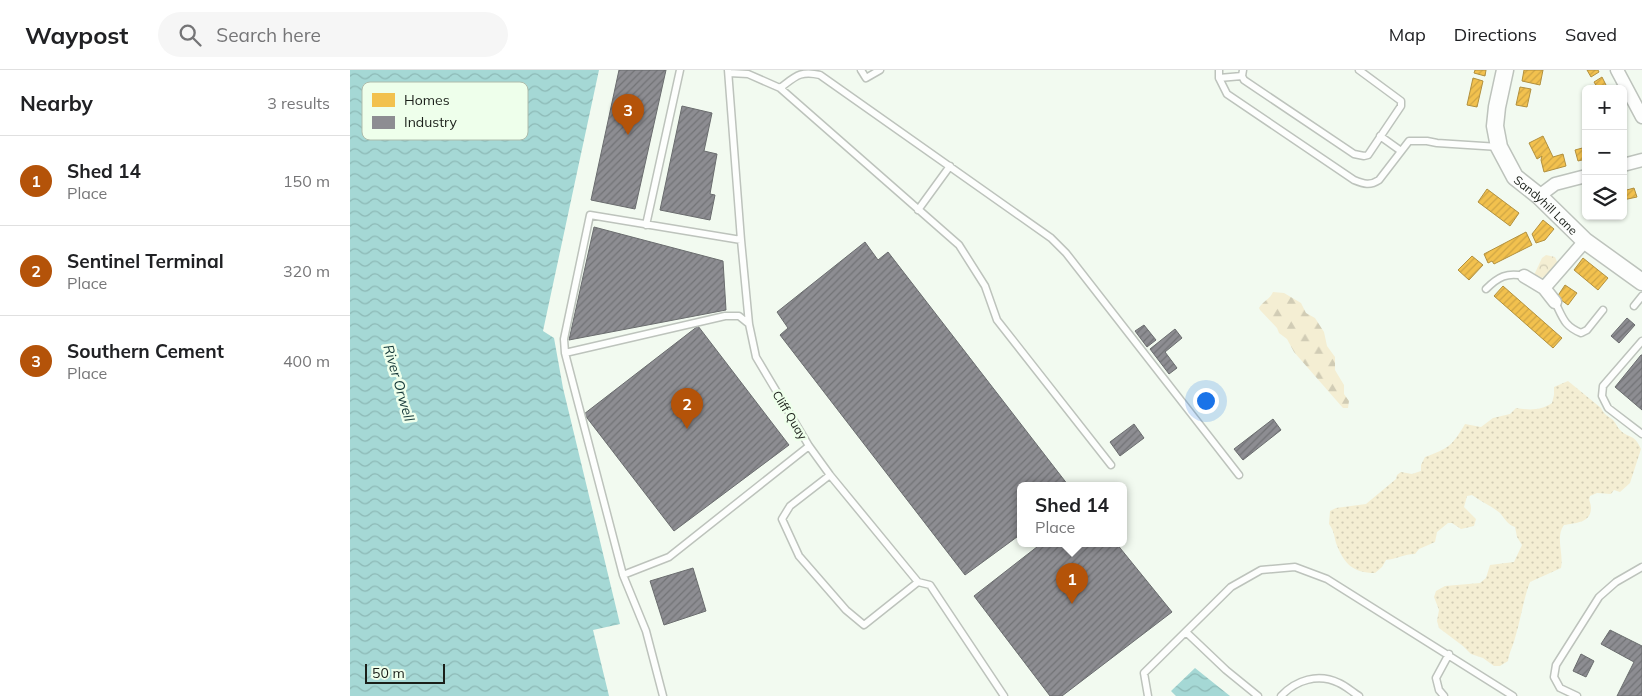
<!DOCTYPE html>
<html lang="en">
<head>
<meta charset="utf-8">
<style>
  :root { --surface:#fff; --page:#f6f6f6; --text:#202124; --muted:#757577; --line:#e0e0e0; --accent:#b45309 }
  body { margin:0; font-family:Mulish,sans-serif; background:var(--page); color:var(--text) }
  .controls { position:absolute; right:15px; top:15px; display:grid; overflow:hidden; border-radius:8px; box-shadow:0 1px 4px #0004 }
  .controls button { width:45px; height:45px; display:grid; place-items:center; padding:0; border:0; border-bottom:1px solid var(--line); background:var(--surface); color:var(--text); font:25px sans-serif }
  .scale { position:absolute; left:15px; bottom:12px; width:80px; box-sizing:border-box; padding-left:5px; border:2px solid #1a1f19; border-top:0; font-size:14px; line-height:18px; white-space:nowrap; color:#1a1f19; -webkit-text-stroke:4px #eeffeb; paint-order:stroke }
  .you { position:absolute; left:855px; top:330px; width:18px; height:18px; margin:-12px; border:4px solid #fff; border-radius:50%; background:#1a73e8; box-shadow:0 0 0 8px #1a73e833 }
  .badge { display:grid; place-items:center; width:32px; height:32px; border-radius:50%; background:var(--accent); color:#fff; font-size:16px; font-weight:700 }
  .pin { position:absolute; translate:-50% -41px; filter:drop-shadow(0 1px 2px #0008) }
  .pin::after { content:''; position:absolute; top:26px; width:18px; height:15px; background:inherit; clip-path:polygon(0 0,100% 0,50% 100%) }
  .popup { position:absolute; left:667px; top:412px; width:110px; height:65px; box-sizing:border-box; display:grid; place-content:center; border-radius:8px; background:var(--surface); filter:drop-shadow(0 1px 4px #0005); font-size:16px; white-space:nowrap; color:var(--muted) }
  .popup b { font-size:19px; color:var(--text) }
  .popup::after { content:''; position:absolute; left:50%; top:100%; margin-left:-10px; border:10px solid transparent; border-top-color:var(--surface) }
  .list { margin:0; padding:0; list-style:none }
  h2 { display:flex; justify-content:space-between; align-items:center; height:65px; margin:0; padding:0 20px; font-size:21px }
  h2 small { font-size:16px; font-weight:400; color:var(--muted) }
  .list li { display:grid; grid-template-columns:32px 1fr auto; gap:15px; align-items:center; box-sizing:border-box; height:90px; padding:0 20px; border-top:1px solid var(--line) }
  .list b { display:block; font-size:19px; white-space:nowrap }
  .list p { margin:0; font-size:16px; white-space:nowrap; color:var(--muted) }
  .list em { font-size:16px; font-style:normal; color:var(--muted) }
  .icon { flex:none; width:28px; height:28px; fill:none; stroke:currentColor; stroke-width:2; stroke-linecap:round; stroke-linejoin:round }
  .map { position:relative; flex:none; width:1292px; height:626px; overflow:hidden }
  header { display:flex; align-items:center; gap:30px; box-sizing:border-box; height:70px; padding:0 25px; background:var(--surface); border-bottom:1px solid var(--line) }
  header strong { font-size:24px }
  nav { display:flex; gap:28px; margin-inline-start:auto; font-size:18px }
  .search { width:350px; height:45px; background:var(--page); display:flex; align-items:center; gap:12px; box-sizing:border-box; padding:0 18px; border-radius:28px; color:var(--muted); font-size:19px }
  main { display:flex }
  aside { flex:1; background:var(--surface) }
  .map>svg:first-child { display:block }
</style>
</head>
<body>
<header>
<strong>Waypost</strong>
<div class="search"><svg class="icon" aria-label="search" viewBox="0 0 24 24"><circle cx="10" cy="10" r="6"/><path d="M15 15l6 6"/></svg>Search here</div>
<nav><a>Map</a><a>Directions</a><a>Saved</a></nav>
</header>
<main>
<aside>
<h2>Nearby<small>3 results</small></h2>
<ul class="list">
<li><span class="badge">1</span><div><b>Shed 14</b><p>Place</p></div><em>150 m</em></li>
<li><span class="badge">2</span><div><b>Sentinel Terminal</b><p>Place</p></div><em>320 m</em></li>
<li><span class="badge">3</span><div><b>Southern Cement</b><p>Place</p></div><em>400 m</em></li>
</ul>
</aside>
<div class="map">
<svg width="1292" height="626" viewBox="0 0 1292 626">
  <defs>
    <pattern id="grass-dots" width="8" height="8" patternUnits="userSpaceOnUse" patternTransform="scale(1.25)"><rect width="8" height="8" fill="#f4eed3"/><path d="M2 2h.1M6 6h.1" fill="none" stroke="#d1ccb5" stroke-width="1.8" stroke-linecap="round"/></pattern>
    <pattern id="forest-firs" width="22" height="20" patternUnits="userSpaceOnUse" patternTransform="scale(1.25)"><rect width="22" height="20" fill="#f4eed3"/><path d="M5 1l3.5 6h-7zM16 11l3.5 6h-7z" fill="#d1ccb5"/></pattern>
    <pattern id="park-crowns" width="20" height="18" patternUnits="userSpaceOnUse" patternTransform="scale(1.25)"><rect width="20" height="18" fill="#f4eed3"/><path d="M2 6a3 3 0 1 1 6 0M12 15a3 3 0 1 1 6 0" fill="none" stroke="#d1ccb5"/></pattern>
    <pattern id="water-waves" width="16" height="10" patternUnits="userSpaceOnUse" patternTransform="scale(1.25)"><rect width="16" height="10" fill="#a5d8d5"/><path d="M0 5q4-4 8 0t8 0" fill="none" stroke="#8db9b6"/></pattern>
    <pattern id="homes-hatch" width="6" height="6" patternUnits="userSpaceOnUse" patternTransform="scale(1.25)"><rect width="6" height="6" fill="#f2c14e"/><path d="M-1 1l2-2M0 6l6-6M5 7l2-2" fill="none" stroke="#cfa544"/></pattern>
    <pattern id="industry-hatch" width="6" height="6" patternUnits="userSpaceOnUse" patternTransform="scale(1.25)"><rect width="6" height="6" fill="#8d8d92"/><path d="M-1 1l2-2M0 6l6-6M5 7l2-2" fill="none" stroke="#727376"/></pattern>
  </defs>
  <rect width="100%" height="100%" fill="#f2faf0"/>
  <!-- grass -->
  <path fill="url(#grass-dots)" d="M1218,311L1251,338C1254,345 1258,346 1263,350C1266,353 1267,357 1270,360C1279,369 1284,363 1291,379L1280,413L1270,422L1264,420L1261,424L1247,423L1240,426C1238,431 1241,432 1241,438C1241,453 1225,453 1214,455C1205,467 1214,484 1211,498L1180,512C1173,530 1171,549 1165,568C1163,576 1159,583 1158,591L1150,596H1144L1133,588L1121,584L1113,576L1089,558L1087,551L1089,540L1084,527L1086,521L1095,516L1130,513L1136,508L1140,495L1164,492L1172,475L1167,467L1165,457C1158,455 1155,449 1150,443C1142,436 1131,432 1122,425L1117,426L1114,437L1126,449L1124,456L1111,459L1102,453H1098L1087,462L1085,472L1069,479L1065,484C1054,484 1046,489 1036,490L1032,497L1025,503C1003,503 994,494 986,473C984,465 984,461 979,454L980,441L986,438L1016,434L1046,409L1047,405L1051,402L1062,404L1071,401V395L1075,387C1099,378 1102,376 1115,354L1131,357L1143,348L1160,344L1166,338C1179,340 1190,341 1202,333L1204,325V317Z"/>
  <!-- forest -->
  <path fill="url(#forest-firs)" d="M923,222L934,223L951,233L956,243L965,248L974,262L977,276L985,287V300L994,315V324L999,331L998,338H993L944,282L937,269L929,263L927,258L910,240L909,238C913,231 920,229 923,222Z"/>
  <!-- park -->
  <path fill="url(#park-crowns)" d="M1196,185L1205,187L1208,194L1195,207L1191,208L1184,205L1192,188Z"/>
  <!-- water -->
  <path fill="url(#water-waves)" d="M0,0H249L193,261L204,268L213,318L270,554L243,560L259,626H0Z
    M845,598L880,626H826L821,621Z"/>
  <!-- homes -->
  <path fill="url(#homes-hatch)" stroke="#b1903e" d="M1125,0H1136L1135,6L1124,3Z
    M1174,0H1193L1190,15L1172,11Z
    M1237,0H1248L1249,2L1241,7Z
    M1252,7L1257,17L1248,19L1244,12Z
    M1123,8L1133,11L1127,37L1117,35Z
    M1170,17L1181,19L1177,37L1166,35Z
    M1193,66L1203,87L1213,84L1216,96L1194,102L1191,90L1192,86L1187,89L1179,73Z
    M1236,77V89L1228,91L1225,80Z
    M1284,118L1287,127L1273,130V121Z
    M1137,119L1169,143L1160,156L1128,132Z
    M1193,150L1204,159L1195,170L1186,173L1182,164Z
    M1176,162L1182,175L1144,194L1142,191L1138,193L1134,184Z
    M1122,186L1133,195L1119,210L1108,200Z
    M1233,188L1258,208L1248,220L1224,200Z
    M1215,215L1227,223L1218,235L1207,227Z
    M1153,216L1212,268L1203,278L1144,226Z"/>
  <!-- industry -->
  <path fill="url(#industry-hatch)" stroke="#6a6c6e" d="M269,0H316L285,139L241,130Z
    M332,36L362,43L354,81L367,84L360,124L365,125L360,150L310,140Z
    M244,157L373,191L376,240L219,270Z
    M515,172L528,190L538,182L718,415H671V464L615,505L430,265L438,258L427,242Z
    M1277,248L1285,255L1269,273L1261,266Z
    M794,255L806,270L797,277L785,261Z
    M348,256L439,375L324,461L234,344Z
    M825,259L832,268L815,282L827,298L819,304L800,279Z
    M1291,285H1292V340L1265,317Z
    M923,349L931,360L893,390L884,379Z
    M784,354L794,368L770,386L760,372Z
    M692,473H766L822,542L712,626H700L624,526Z
    M343,498L356,541L314,555L300,511Z
    M1260,560L1292,576V626H1267L1284,592L1251,574Z
    M1231,584L1244,591L1236,607L1223,601Z"/>
  <g fill="none" stroke-linecap="round" stroke-linejoin="round">
    <!-- service casing -->
    <g stroke="#bdc3bc" stroke-width="9">
      <path id="service" d="M378,0L391,170L399,254L406,287L459,376L480,405L568,512L580,515L654,626
        M511,0L516,8L530,0
        M869,0V8L877,24L1004,110C1014,114 1020,116 1029,110L1059,71H1077L1087,73L1149,77
        M893,0L892,6L894,10L1004,84L1014,86L1018,85L1051,36V31L1009,0
        M379,3L398,4L430,18L609,175L635,216L647,250L761,395
        M869,8L892,6
        M430,18C445,7 450,0 470,5L701,168L716,183L889,405
        M1030,66L1051,81
        M568,140L600,96
        M296,155L330,0
        M1136,219C1148,207 1157,202 1174,206
        M1205,232C1213,248 1214,256 1231,263L1237,260L1253,240
        M1284,236L1292,226
        M399,254L389,246H375L215,283L273,505L319,487L459,376
        M1292,271L1253,316L1252,326L1258,338L1292,364
        M215,283L214,269L240,145L391,170
        M480,405L440,436L432,449L449,486L496,540L514,555L568,512
        M273,505L296,561L313,626
        M836,562L876,600L908,626
        M798,626L794,603L881,517L911,500L945,497L977,509L1163,626
        M931,626C946,610 968,603 989,613C996,616 1002,622 1009,626
        M1094,626L1089,620L1086,608L1099,584
        M1227,626L1210,618L1204,607L1206,595L1249,527L1266,512L1292,497"/>
    </g>
    <!-- minor casing -->
    <g stroke="#bdc3bc" stroke-width="15">
      <path id="minor" d="M1267,0L1292,47
        M1273,95L1292,90
        M1189,126L1205,114L1236,106
        M1174,206L1194,218L1235,171
        M1194,218L1205,232"/>
    </g>
    <!-- tertiary casing -->
    <g stroke="#bdc3bc" stroke-width="19">
      <g id="tertiary">
        <path id="s1" d="M1155,0L1147,37L1145,56L1149,77L1165,107L1189,126L1235,171L1292,212"/>
      </g>
    </g>
    <!-- service -->
    <use href="#service" stroke="#fdfefd" stroke-width="6"/>
    <!-- minor -->
    <use href="#minor" stroke="#fdfefd" stroke-width="12"/>
    <!-- tertiary -->
    <use href="#tertiary" stroke="#fdfefd" stroke-width="16"/>
  </g>
  <g text-anchor="middle" dominant-baseline="central" stroke-width="5" stroke-linejoin="round" paint-order="stroke">
    <!-- street labels -->
    <g font-size="12" fill="#1a1f19" stroke="#eeffeb">
      <text stroke="none"><textPath href="#s1" startOffset="154">Sandyhill Lane</textPath></text>
      <text transform="translate(440 345) rotate(59)">Cliff Quay</text>
    </g>
    <!-- water labels -->
    <g font-size="14" font-style="italic" fill="#153838" stroke="#eeffeb">
      <text transform="translate(49 313) rotate(74)">River Orwell</text>
    </g>
  </g>
  <!-- legend -->
  <rect x="12" y="12" width="166" height="58" rx="8" fill="#eeffeb" stroke="#aebcac" stroke-width="1"/>
  <rect x="22" y="23" width="23" height="14" fill="#f2c14e"/>
  <rect x="22" y="46" width="23" height="13" fill="#8d8d92"/>
  <g font-size="14" fill="#1a1f19">
    <text x="54" y="35">Homes</text>
    <text x="54" y="57">Industry</text>
  </g>
</svg>
<div class="controls">
<button>+</button>
<button>−</button>
<button><svg class="icon" aria-label="layers" viewBox="0 0 24 24"><path d="M12 4l9 5-9 5-9-5zM3 14l9 5 9-5"/></svg></button>
</div>
<div class="scale">50 m</div>
<div class="you"></div>
<div class="pin badge" style="left:722px;top:534px">1</div>
<div class="popup"><b>Shed 14</b>Place</div>
<div class="pin badge" style="left:337px;top:359px">2</div>
<div class="pin badge" style="left:278px;top:65px">3</div>
</div>
</main>
</body>
</html>
